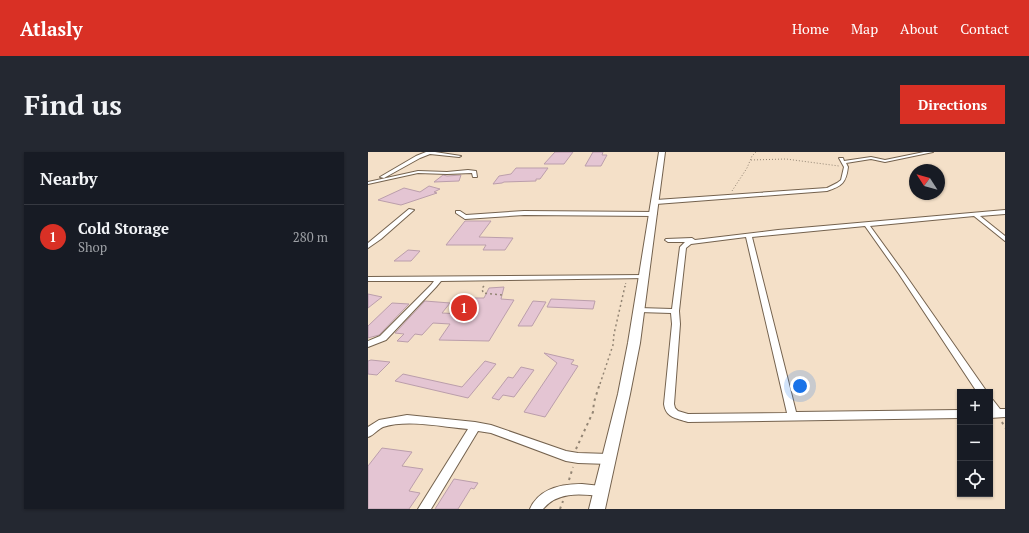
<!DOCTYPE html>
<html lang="en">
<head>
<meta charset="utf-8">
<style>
  :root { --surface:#171b24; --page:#242831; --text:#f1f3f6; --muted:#9ea1a6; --line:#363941; --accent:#d93025 }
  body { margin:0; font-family:"PT Serif",serif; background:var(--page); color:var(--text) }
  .controls { position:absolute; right:12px; bottom:12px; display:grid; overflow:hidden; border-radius:0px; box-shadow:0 1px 3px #0004 }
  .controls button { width:36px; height:36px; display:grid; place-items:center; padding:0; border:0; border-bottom:1px solid var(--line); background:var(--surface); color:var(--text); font:20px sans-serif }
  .compass { position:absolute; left:541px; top:12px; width:36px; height:36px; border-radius:50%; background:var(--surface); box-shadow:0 1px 3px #0004; rotate:306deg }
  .you { position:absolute; left:432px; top:234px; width:14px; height:14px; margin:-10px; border:3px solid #fff; border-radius:50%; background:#1a73e8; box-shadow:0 0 0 6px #1a73e833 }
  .badge { display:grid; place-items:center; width:26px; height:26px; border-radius:50%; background:var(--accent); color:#fff; font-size:13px; font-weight:700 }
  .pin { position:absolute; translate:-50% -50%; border:2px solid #fff; box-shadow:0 1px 4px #0006 }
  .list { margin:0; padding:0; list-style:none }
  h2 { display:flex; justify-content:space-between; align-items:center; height:52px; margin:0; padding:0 16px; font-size:17px }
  h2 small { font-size:13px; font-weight:400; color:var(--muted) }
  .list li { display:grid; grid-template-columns:26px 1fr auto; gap:12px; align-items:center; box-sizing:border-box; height:64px; padding:0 16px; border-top:1px solid var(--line) }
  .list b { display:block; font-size:15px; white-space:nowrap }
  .list p { margin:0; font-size:13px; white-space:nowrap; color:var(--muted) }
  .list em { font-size:13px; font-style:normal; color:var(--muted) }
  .icon { flex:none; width:22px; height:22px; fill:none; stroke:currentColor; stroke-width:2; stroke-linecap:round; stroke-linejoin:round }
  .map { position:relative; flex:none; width:637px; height:357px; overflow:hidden; border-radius:0px }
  header { display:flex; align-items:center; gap:24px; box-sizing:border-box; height:56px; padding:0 20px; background:var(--accent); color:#fff }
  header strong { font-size:19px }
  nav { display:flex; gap:22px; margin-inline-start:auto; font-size:14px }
  .intro { display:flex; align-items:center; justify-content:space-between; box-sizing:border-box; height:96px; padding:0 24px }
  h1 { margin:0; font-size:28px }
  .button { padding:10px 18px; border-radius:0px; background:var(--accent); color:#fff; font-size:14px; font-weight:700 }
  main { display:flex; gap:24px; padding:0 24px }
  aside { flex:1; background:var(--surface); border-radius:0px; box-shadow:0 1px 3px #0004 }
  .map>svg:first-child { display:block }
</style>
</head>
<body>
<header>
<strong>Atlasly</strong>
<nav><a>Home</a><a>Map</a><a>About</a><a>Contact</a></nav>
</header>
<div class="intro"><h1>Find us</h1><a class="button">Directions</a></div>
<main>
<aside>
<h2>Nearby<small></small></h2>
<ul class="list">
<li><span class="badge">1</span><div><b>Cold Storage</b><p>Shop</p></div><em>280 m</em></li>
</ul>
</aside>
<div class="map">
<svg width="637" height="357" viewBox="0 0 637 357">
  <rect width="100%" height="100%" fill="#f4e0c8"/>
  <!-- building -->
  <path fill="#e4c5d3" stroke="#bb9eab" d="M187,0H205L196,12H176Z
    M225,0H235L234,3H239L233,14H217Z
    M148,16H180L172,27H168V29L136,30L134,31L125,32L131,24L143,22Z
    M75,23L79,24L93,23L91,29L66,30Z
    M61,34L72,37L66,40L69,41L33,53L10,48L36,36L52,40Z
    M97,69H123L111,85L145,86L137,98H115L118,93H78Z
    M40,98L52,99L43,109H26Z
    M136,135L133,147L146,148L121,189L71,188L82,172L65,171L54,183L47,182L40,190L29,189L36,182L27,181L57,149L82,151L74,161L93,162L106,146H116L121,136Z
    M0,142L14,145L0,156Z
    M183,147L227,149L225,157L179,155Z
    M165,149L178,150L164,174H150Z
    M24,151L41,152L11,183L0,186V174Z
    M176,201L206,208L203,212L210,214L177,265L156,260L189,211Z
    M3,208L22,210L9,223L0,222V209Z
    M117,209L128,212L100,246L27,229L35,222L94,235Z
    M153,215L166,218L146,245L135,243L131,248L124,246L140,225L145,226Z
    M14,296L44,300L34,314L55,317L41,339L52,341L41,357H0V314Z
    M86,327L110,331L106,337L103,336L90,357H67Z"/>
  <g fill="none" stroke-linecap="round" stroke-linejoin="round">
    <!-- minor casing -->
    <g stroke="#74624e" stroke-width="2">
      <path id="minor" d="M58,0H67L93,4L91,5L62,2L52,6L16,26L12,25L48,4Z
        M556,0H565L517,10L503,7L478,11L480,15C478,31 474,34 459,39L288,52L285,50L288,48L459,36L469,31L473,28L476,15L471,6H475L476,9L503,5L517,8Z
        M100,18L108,19L109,25H105L104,21L79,22L50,21L0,32V30L50,19L79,20Z
        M41,57L46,58L13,87L0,96V91Z
        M637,58V62L612,64L637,84V89L606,64L502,74L536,121L619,240H609L531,122L497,74L384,85L428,260L592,258V266L320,270C308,266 298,266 296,252L304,172L303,161L271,160L267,158L271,156L304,157L312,95L317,90H300L297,88L298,87L324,86L327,88L410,78ZM378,85L419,261L320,262L310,259L307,256L306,252L312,172L311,159L318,96L323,92Z
        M88,59H92L98,63L156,59L286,60L289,62L286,64L156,63L97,67L88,61Z
        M277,123L279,124L280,125L279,126L73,129L68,135L18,188L0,195V189L12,184L63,133L66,129H0V125Z
        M622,247L625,248L632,257H637V265L622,266Z
        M39,263L107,270L123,273L198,299L210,301L241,302L245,304L246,307L245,310L241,312L210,311L198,309L123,281L110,279L63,357H50L100,277C74,275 40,267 15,275C10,277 6,283 0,285V275L11,268Z
        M214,332L233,334L237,335L239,339L237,343L233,344C212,342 190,339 175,357H162C171,336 194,332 214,332Z"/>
    </g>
    <!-- major casing -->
    <g stroke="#74624e" stroke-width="2">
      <path id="major" d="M291,0H297L272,191L262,242L237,357H221L250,242L260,191Z"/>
    </g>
    <!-- path-far2 -->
    <path stroke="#938574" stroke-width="1" stroke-dasharray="1 2" stroke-linecap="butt" d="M383,8L418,7L471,14
      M364,39L379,16L384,4L388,0
      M115,135L117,133
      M257,135L258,130"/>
    <!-- path-far1 -->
    <path stroke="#938574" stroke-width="1.5" stroke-dasharray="2 3" stroke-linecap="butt" d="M116,134L114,136L115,141L135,143
      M232,232L245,193L246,182L257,134"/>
    <!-- path -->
    <path stroke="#938574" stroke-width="2" stroke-dasharray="2.5 4" stroke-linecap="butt" d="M634,270L637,276
      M208,297L225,260L226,250L232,231
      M201,328L205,315
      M192,357L195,349"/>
    <!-- minor -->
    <use href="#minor" fill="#fff" fill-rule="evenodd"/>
    <!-- major -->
    <use href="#major" fill="#fff" fill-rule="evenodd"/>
  </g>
</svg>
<div class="controls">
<button>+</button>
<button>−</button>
<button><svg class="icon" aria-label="locate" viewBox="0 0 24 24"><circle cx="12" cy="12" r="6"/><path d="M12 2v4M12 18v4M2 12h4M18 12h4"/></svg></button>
</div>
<svg class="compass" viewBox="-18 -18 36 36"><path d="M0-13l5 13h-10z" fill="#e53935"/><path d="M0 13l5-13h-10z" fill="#9ea1a6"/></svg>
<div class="you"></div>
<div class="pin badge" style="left:96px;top:156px">1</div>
</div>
</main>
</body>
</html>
